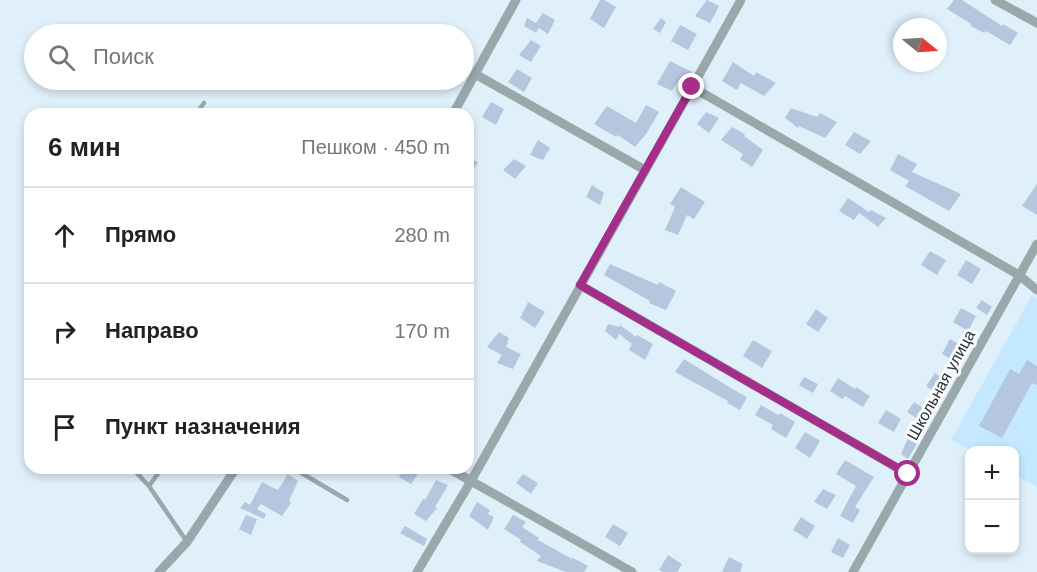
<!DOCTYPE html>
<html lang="ru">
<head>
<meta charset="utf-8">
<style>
  :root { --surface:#fff; --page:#f6f6f6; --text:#222; --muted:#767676; --line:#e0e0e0 }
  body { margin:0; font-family:Helvetica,sans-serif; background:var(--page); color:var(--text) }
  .controls { position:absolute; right:18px; bottom:18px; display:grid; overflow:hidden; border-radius:12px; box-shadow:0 3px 9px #0003 }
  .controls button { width:54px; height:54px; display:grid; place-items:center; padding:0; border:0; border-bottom:2px solid var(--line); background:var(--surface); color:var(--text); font:30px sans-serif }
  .compass { position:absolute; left:893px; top:18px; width:54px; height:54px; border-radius:50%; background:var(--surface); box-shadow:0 3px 9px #0003; rotate:108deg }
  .stop { position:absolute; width:18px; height:18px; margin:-14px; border:4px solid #a32f89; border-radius:50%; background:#fff }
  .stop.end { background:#a32f89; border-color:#fff; box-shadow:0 2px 6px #0008 }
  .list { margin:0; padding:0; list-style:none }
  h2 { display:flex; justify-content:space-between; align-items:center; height:78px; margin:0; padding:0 24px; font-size:26px }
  h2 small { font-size:20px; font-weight:400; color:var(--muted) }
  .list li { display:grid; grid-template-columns:39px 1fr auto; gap:18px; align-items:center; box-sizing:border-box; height:96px; padding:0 24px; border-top:2px solid var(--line) }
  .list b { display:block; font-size:22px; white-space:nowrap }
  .list em { font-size:20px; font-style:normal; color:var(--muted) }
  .icon { flex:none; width:33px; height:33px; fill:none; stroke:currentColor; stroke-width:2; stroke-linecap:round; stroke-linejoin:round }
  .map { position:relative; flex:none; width:1037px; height:572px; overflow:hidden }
  .search { position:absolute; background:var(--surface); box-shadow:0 3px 9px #0003; left:24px; top:24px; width:450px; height:66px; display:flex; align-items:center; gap:15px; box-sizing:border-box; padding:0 21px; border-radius:33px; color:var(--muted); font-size:22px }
  .panel { position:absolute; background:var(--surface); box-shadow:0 3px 9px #0003; left:24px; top:108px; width:450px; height:366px; border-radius:18px }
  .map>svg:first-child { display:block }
</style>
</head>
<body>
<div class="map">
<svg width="1037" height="572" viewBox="0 0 1037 572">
  <rect width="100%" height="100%" fill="#dff0fb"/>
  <!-- built -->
  <path fill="#c3e8ff" d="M1032,295L1037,300V487L1015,475L1014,450H971L951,440Z"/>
  <!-- building -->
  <path fill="#b5c7df" d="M600,0H604L616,7L604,28L590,19Z
    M707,0L719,6L710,23L695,16Z
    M954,0H962L1002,26L1003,24L1018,33L1010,45L986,31L984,33L971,26V24L947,9Z
    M543,13L555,20L548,34L539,28L536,33L524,26L527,18L536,23Z
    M661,18L666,22L660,33L653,29Z
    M680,25L697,34L688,50L671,41Z
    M531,40L541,46L531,62L519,55Z
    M670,61L692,72L686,81L680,78L672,91L657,84Z
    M733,62L754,76L756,72L776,83L764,96L741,83L737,90L722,81Z
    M517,69L532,78L524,92L508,82Z
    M491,102L504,109L496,125L482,117Z
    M646,105L659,112L646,134L635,147L618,135L616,137L594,124L607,106L636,123Z
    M791,108L817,117L820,113L837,122L825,138L799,126L798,128L785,118Z
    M706,112L719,118L709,133L697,124Z
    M732,127L745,134L744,136L763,150L752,167L740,159L743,154L721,140Z
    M854,132L871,141L860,154L845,145Z
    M538,140L550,148L543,160L530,155Z
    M898,154L917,164L912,172L961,194L949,211L905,186L909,181L890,170Z
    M468,158L478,162L468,178Z
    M514,159L526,166L515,179L503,170Z
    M1037,184V215L1022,206Z
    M592,185L604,193L600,205L586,197Z
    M681,187L705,202L694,219L687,215L678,235L665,230L675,207L670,204Z
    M848,198L869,212L871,210L886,218L878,227L859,213L854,220L839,211Z
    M930,251L946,260L937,275L921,265Z
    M966,260L981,269L972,284L957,275Z
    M610,264L658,285L659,282L676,291L666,310L649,303L650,301L604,275Z
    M982,300L992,307L987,315L976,308Z
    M528,302L545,312L535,328L520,318Z
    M961,308L976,316L968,331L953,322Z
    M816,309L828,318L818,332L806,324Z
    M608,324L619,327L620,325L636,337L637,335L653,344L645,360L629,350L632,344L619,334L616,340L605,331Z
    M499,332L509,338L506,347L521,354L513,369L497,363L502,355L487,347Z
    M950,339L960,345L952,360L942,354Z
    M753,340L772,351L762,368L743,356Z
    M684,359L734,390L747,397L740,410L727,403L728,401L675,372Z
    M1027,360L1037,366V385L1032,383L1002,438L979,426L1010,369L1019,374Z
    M935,373L944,379L935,392L926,386Z
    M804,377L818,384L813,393L799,385Z
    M838,378L855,389L856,387L870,396L863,407L845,396L842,399L830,391Z
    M914,402L926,410L919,420L907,412Z
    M761,405L778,415L780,413L795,422L786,438L771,429L773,425L755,415Z
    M886,410L901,419L894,432L878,423Z
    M805,432L820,441L810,458L795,448Z
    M909,436L918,442L908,459L901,454Z
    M845,460L874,477L855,507L860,510L853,523L840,516L856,486L836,474Z
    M404,468H415L420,471L411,484L399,477Z
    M288,474L298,481L289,501L291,503L282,516L261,504L257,509L266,514L264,519L240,508L245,502L250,505L262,482L278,490Z
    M523,474L538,483L531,494L516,483Z
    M436,480L448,485L435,507L437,508L426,521L414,514L423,499L425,500Z
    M823,489L836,495L827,509L814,502Z
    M477,502L490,510L488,514L494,517L488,530L469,516Z
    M246,515L257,519L251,535L239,529Z
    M513,515L526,522L522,527L539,538L538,540L572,559L573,558L588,566L584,572H566L537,561L541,556L520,542L521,540L504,529Z
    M801,517L815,526L807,539L793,530Z
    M613,524L628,533L620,546L605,537Z
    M405,526L427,539L424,546L400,533Z
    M838,538L850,545L843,558L831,552Z
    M668,555L682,564L677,572H663L659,570Z
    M729,557L743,564L740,572H722Z"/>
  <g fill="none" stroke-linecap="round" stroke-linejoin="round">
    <!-- lane -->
    <path stroke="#99a8ab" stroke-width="4.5" d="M196,114L204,103
      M132,468L149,486L187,542
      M293,468L347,500
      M149,486L162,468"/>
    <!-- street -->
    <path stroke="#99a8ab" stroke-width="9" d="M995,0L1037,23
      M475,74L645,170
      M692,87L1019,275L1037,290
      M453,114L516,0
      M580,285L908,474
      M448,468L632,572
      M159,572L187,542L236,468
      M417,572L471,481L741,0
      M853,572L1037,244"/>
  </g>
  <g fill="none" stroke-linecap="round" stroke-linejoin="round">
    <!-- route -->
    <path stroke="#a32f89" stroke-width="8" d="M692,87L580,285L908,474"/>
  </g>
  <g text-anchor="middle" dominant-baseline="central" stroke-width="6" stroke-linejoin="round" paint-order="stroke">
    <!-- street labels -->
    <g font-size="16" fill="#242f36" stroke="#fbfbfb">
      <text transform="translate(941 385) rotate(-61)">Школьная улица</text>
    </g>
  </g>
</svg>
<div class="controls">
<button>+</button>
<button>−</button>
</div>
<svg class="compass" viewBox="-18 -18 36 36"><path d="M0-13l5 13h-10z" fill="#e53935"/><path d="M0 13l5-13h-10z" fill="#767676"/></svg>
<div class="stop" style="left:908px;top:474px"></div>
<div class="stop end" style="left:692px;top:87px"></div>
<div class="search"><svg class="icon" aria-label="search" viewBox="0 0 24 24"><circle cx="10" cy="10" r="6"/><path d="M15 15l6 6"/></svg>Поиск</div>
<section class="panel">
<h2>6 мин<small>Пешком · 450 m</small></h2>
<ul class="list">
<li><svg class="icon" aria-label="ahead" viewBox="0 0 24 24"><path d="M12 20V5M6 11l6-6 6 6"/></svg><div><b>Прямо</b></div><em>280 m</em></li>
<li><svg class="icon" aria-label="right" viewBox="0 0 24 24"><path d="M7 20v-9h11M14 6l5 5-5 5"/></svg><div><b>Направо</b></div><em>170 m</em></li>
<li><svg class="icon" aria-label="arrive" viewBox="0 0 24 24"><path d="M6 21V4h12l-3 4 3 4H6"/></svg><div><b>Пункт назначения</b></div></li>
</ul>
</section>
</div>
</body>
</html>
